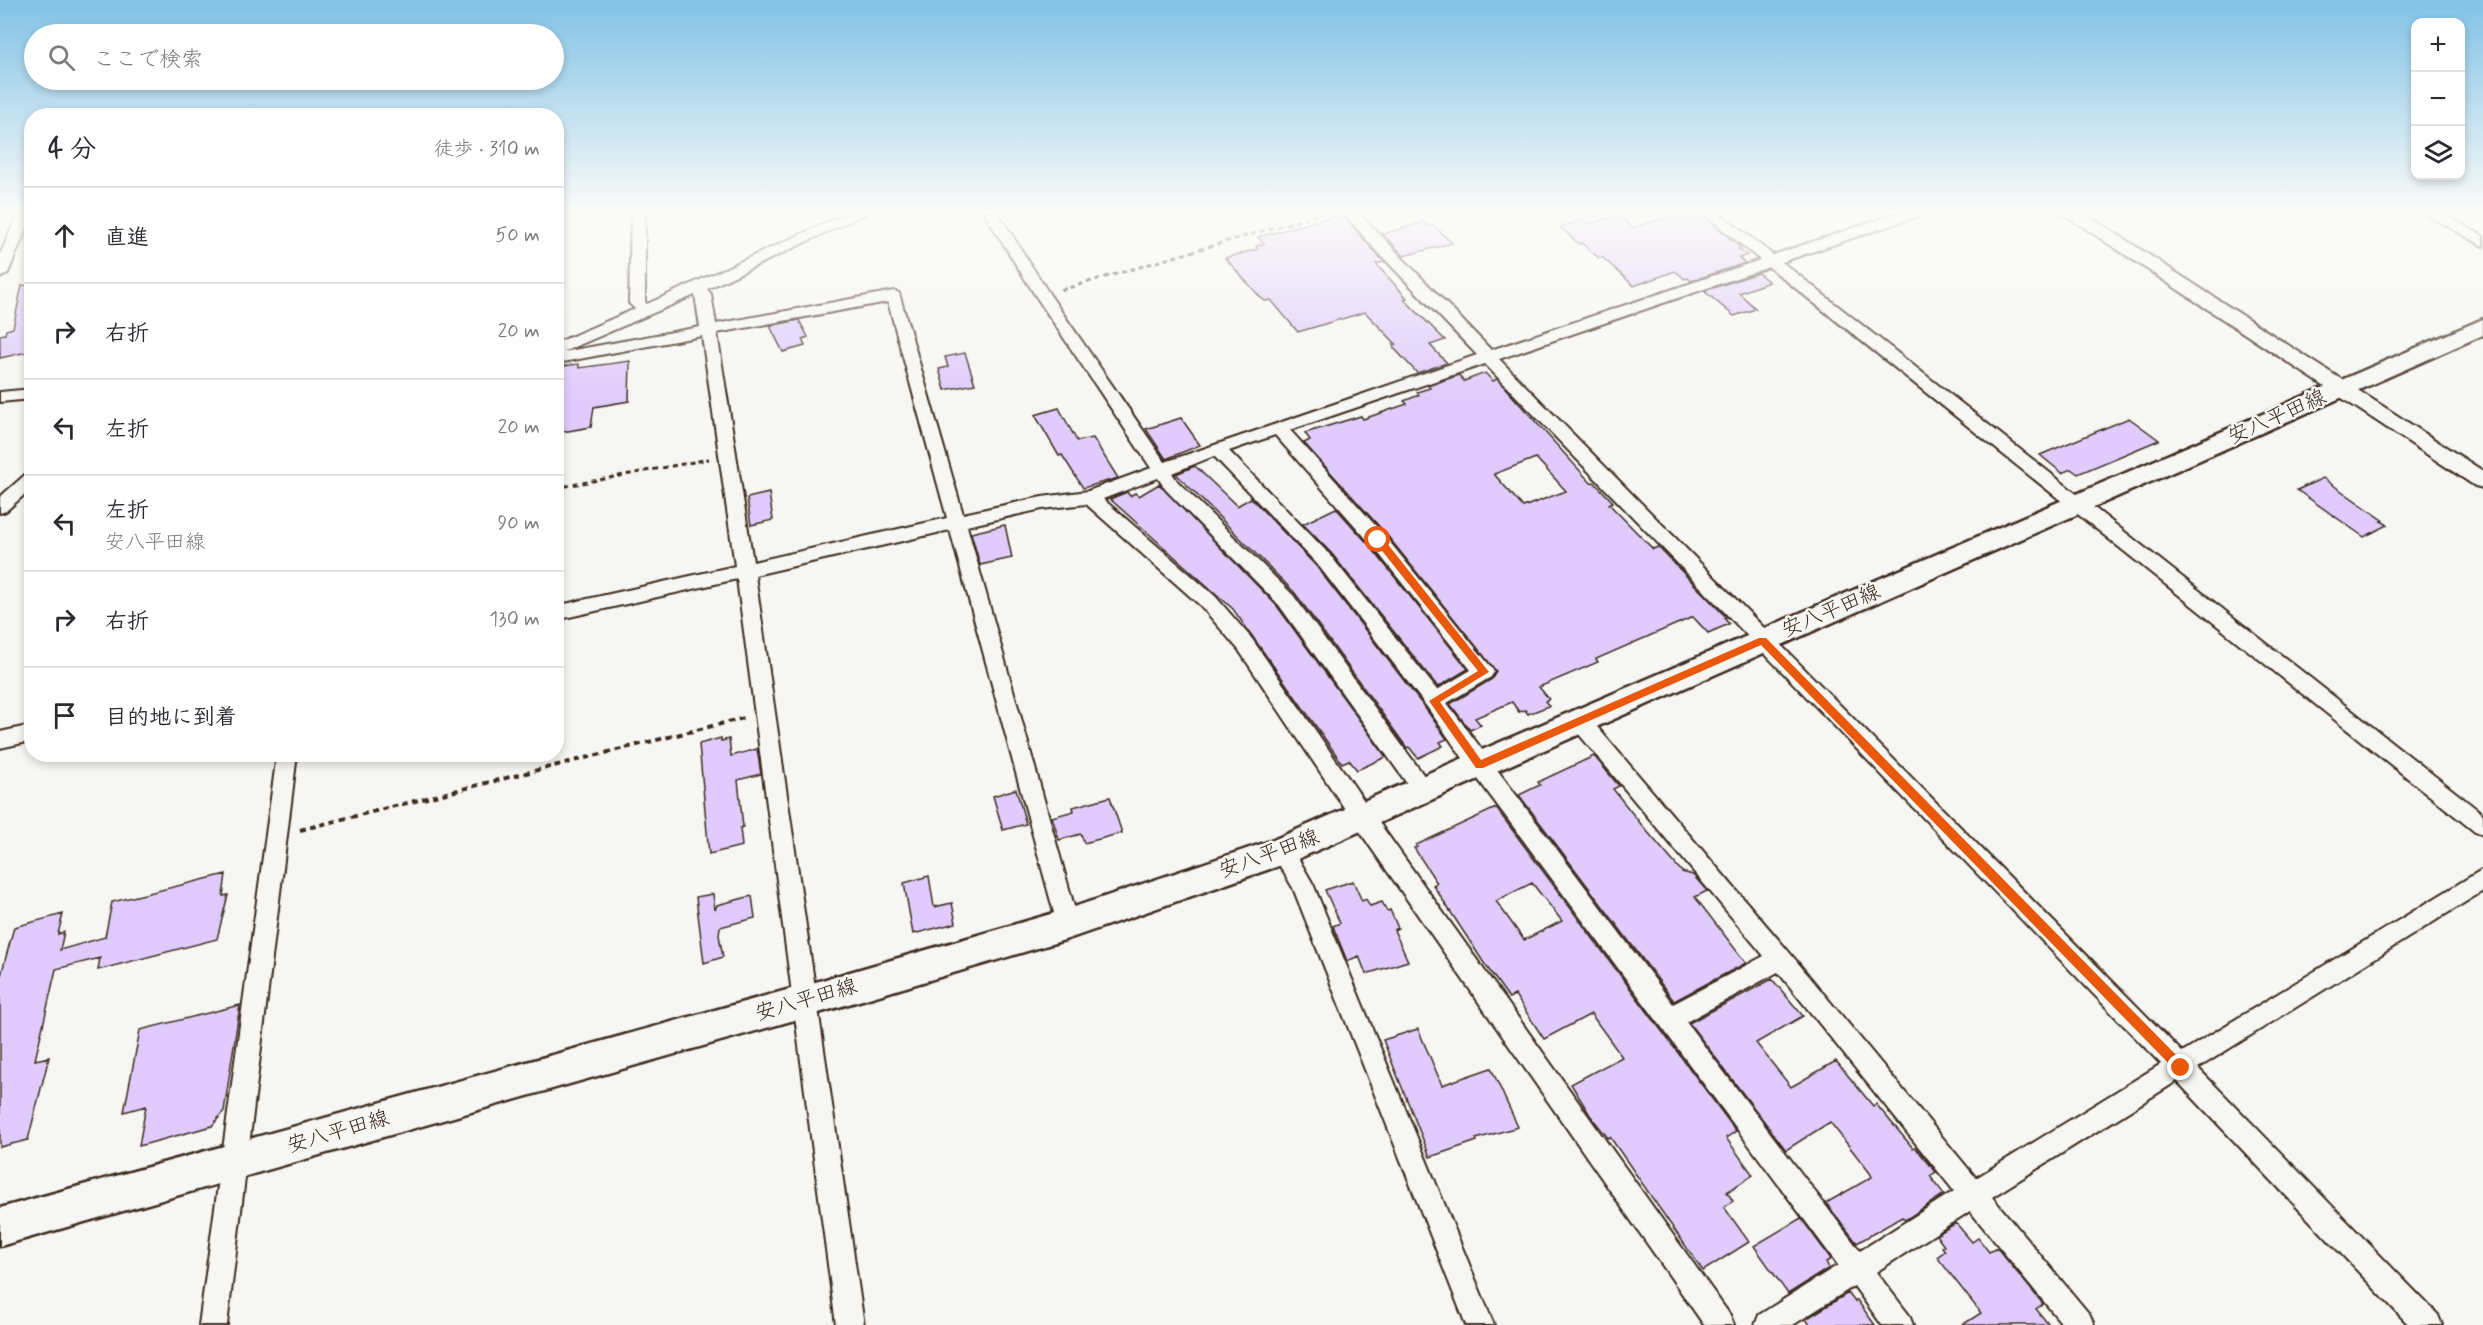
<!DOCTYPE html>
<html lang="ja">
<head>
<meta charset="utf-8">
<style>
  :root { --surface:#fff; --page:#f7f7f7; --text:#2b2b33; --muted:#7c7c81; --line:#e1e1e2 }
  body { margin:0; font-family:Mynerve,"Klee One",sans-serif; background:var(--page); color:var(--text) }
  .controls { position:absolute; right:18px; top:18px; display:grid; overflow:hidden; border-radius:12px; box-shadow:0 3px 9px #0003 }
  .controls button { width:54px; height:54px; display:grid; place-items:center; padding:0; border:0; border-bottom:2px solid var(--line); background:var(--surface); color:var(--text); font:30px sans-serif }
  .stop { position:absolute; width:18px; height:18px; margin:-14px; border:4px solid #ea580c; border-radius:50%; background:#fff }
  .stop.end { background:#ea580c; border-color:#fff; box-shadow:0 2px 6px #0008 }
  .list { margin:0; padding:0; list-style:none }
  h2 { display:flex; justify-content:space-between; align-items:center; height:78px; margin:0; padding:0 24px; font-size:26px }
  h2 small { font-size:20px; font-weight:400; color:var(--muted) }
  .list li { display:grid; grid-template-columns:39px 1fr auto; gap:18px; align-items:center; box-sizing:border-box; height:96px; padding:0 24px; border-top:2px solid var(--line) }
  .list b { display:block; font-size:22px; white-space:nowrap }
  .list p { margin:0; font-size:20px; white-space:nowrap; color:var(--muted) }
  .list em { font-size:20px; font-style:normal; color:var(--muted) }
  .icon { flex:none; width:33px; height:33px; fill:none; stroke:currentColor; stroke-width:2; stroke-linecap:round; stroke-linejoin:round }
  .map { position:relative; flex:none; width:2483px; height:1325px; overflow:hidden }
  .search { position:absolute; background:var(--surface); box-shadow:0 3px 9px #0003; left:24px; top:24px; width:540px; height:66px; display:flex; align-items:center; gap:15px; box-sizing:border-box; padding:0 21px; border-radius:33px; color:var(--muted); font-size:22px }
  .panel { position:absolute; background:var(--surface); box-shadow:0 3px 9px #0003; left:24px; top:108px; width:540px; height:654px; border-radius:24px }
  .map>svg:first-child { display:block }
</style>
</head>
<body>
<div class="map">
<svg width="2483" height="1325" viewBox="0 0 2483 1325">
  <rect width="100%" height="100%" fill="#f6f6f2"/>
  <filter id="ink" filterUnits="userSpaceOnUse"><feTurbulence type="fractalNoise" baseFrequency=".0167" numOctaves="2"/><feDisplacementMap in="SourceGraphic" scale="12" xChannelSelector="R" yChannelSelector="G"/><feConvolveMatrix kernelMatrix="1 2 1 2 8 2 1 2 1" color-interpolation-filters="sRGB"/></filter>
  <g filter="url(#ink)">
    <!-- building -->
    <path fill="#e0cbfc" stroke="#3b2a1e" stroke-width="1.5" fill-rule="evenodd" d="M1679,213H1701L1741,248L1738,249L1747,255L1739,258L1745,263L1691,281L1688,278L1685,279L1675,271L1634,286L1602,257L1599,258L1581,243L1579,244L1560,227L1583,220L1588,224L1619,215L1633,228Z
      M1339,215L1343,216L1384,262L1376,264L1407,298L1404,299L1445,340L1430,345L1447,363L1417,373L1394,348L1393,345L1396,344L1365,312L1298,332L1271,300L1265,301L1260,297L1225,258L1258,249L1256,246L1264,244L1258,237Z
      M1424,222L1429,226L1433,225L1452,243L1404,256L1383,234Z
      M1758,273L1769,282L1739,293L1756,309L1734,316L1704,291Z
      M22,285L32,286V351L0,358V335L5,334L6,330L13,328Z
      M799,320L808,337L802,339L805,346L783,352L770,326Z
      M965,353L975,384L945,390L939,369L948,367L945,357Z
      M630,361L629,401L594,407L591,427L556,433V367L579,364V368Z
      M1485,373L1493,381L1497,379L1591,483L1594,482L1613,502L1609,504L1653,549L1658,547L1726,617L1724,618L1729,624L1708,633L1693,617L1596,659L1598,662L1539,687L1549,699L1545,701L1549,706L1528,714L1525,710L1519,712L1512,702L1475,718L1481,725L1470,730L1450,704L1492,679L1496,671L1386,534L1304,443L1310,440L1305,433L1361,416L1363,419L1407,404L1404,401L1419,395L1417,392L1430,388L1428,386L1459,375L1464,381ZM1536,458L1566,491L1523,507L1494,474Z
      M1059,408L1077,441L1093,438L1118,478L1083,488L1062,455L1059,456L1035,415Z
      M1181,418L1200,445L1166,459L1146,429Z
      M2129,418L2159,440L2078,474L2071,469L2062,473L2040,455Z
      M1195,466L1237,506L1251,498L1316,566L1425,708L1447,739L1440,742L1443,746L1418,758L1409,747L1407,748L1295,593L1176,474Z
      M2323,478L2383,520L2381,521L2388,525L2364,537L2297,490Z
      M1159,484L1277,606L1386,757L1357,770L1349,760L1342,763L1233,609L1110,499L1127,492L1130,496L1135,493L1139,496Z
      M769,493L773,520L751,525L747,498Z
      M1336,508L1370,546L1468,669L1438,687L1332,554L1303,524Z
      M1005,525L1012,558L980,565L971,533Z
      M721,738V741L729,739L731,756L757,749L761,774L738,780L743,827L740,828L742,846L709,854L699,744Z
      M1594,756L1619,786L1613,789L1640,823L1682,872L1693,875L1707,891L1695,897L1746,963L1674,1001L1519,795L1540,785L1538,782Z
      M1016,789L1026,824L1003,830L993,796Z
      M1110,797L1122,833L1084,843L1081,834L1059,840L1052,817L1074,811L1073,807Z
      M1496,808L1736,1131L1726,1138L1753,1175L1727,1192L1733,1201L1724,1207L1749,1242L1703,1271L1610,1137L1608,1138L1590,1115L1571,1084L1622,1057L1591,1014L1544,1039L1515,995L1509,998L1484,963L1433,885L1437,883L1414,848L1417,847L1416,845ZM1532,883L1562,921L1524,940L1496,901Z
      M226,874L223,896L228,895L217,939L98,970L100,958L56,969L35,1060L49,1057L28,1140L0,1147V979L14,927L63,914L58,934L64,932L60,950L105,937L112,902Z
      M929,876L934,907L952,903L956,923L913,934L904,883Z
      M1353,881L1362,901L1366,899L1370,906L1382,902L1387,911L1390,910L1398,928L1394,930L1408,961L1366,974L1359,956L1347,961L1333,926L1340,923L1325,890Z
      M713,894L715,910L717,905L752,896L755,918L720,927L719,935L723,957L704,963L696,897Z
      M1772,979L1803,1016L1756,1043L1791,1087L1836,1061L1873,1106L1876,1104L1913,1148L1915,1147L1936,1172L1930,1176L1944,1194L1905,1220L1902,1217L1857,1243L1826,1203L1872,1177L1870,1173L1830,1122L1786,1150L1689,1023Z
      M240,1005L224,1111L212,1126L139,1146L146,1106L124,1112L140,1030Z
      M1418,1029L1442,1085L1491,1068L1518,1127L1476,1139L1477,1141L1430,1157L1383,1040Z
      M1801,1218L1831,1259L1826,1262L1829,1268L1788,1294L1754,1246Z
      M1956,1223L1972,1242L1978,1238L1989,1252L1997,1248L2043,1304L2036,1309L2049,1325H1962L1981,1313L1937,1257L1945,1251L1942,1247L1944,1246L1936,1235Z
      M1848,1293L1855,1302L1857,1300L1875,1325H1810L1806,1319Z"/>
    <g fill="none" stroke-linecap="round" stroke-linejoin="round">
      <!-- minor casing -->
      <g stroke="#3b2a1e" stroke-width="4">
        <path id="minor" d="M18,213L32,215L8,273L0,278V255Z
          M631,213H645V302L647,304L848,213H867L707,289L711,294L716,324L894,291L899,293L963,514L1042,497L1088,491L1151,468L1035,295L984,213H998L1050,295L1165,462L1477,355L1373,247L1344,213H1359L1491,350L1760,260L1703,213H1719L1773,255L1898,213H1920L1918,216L1782,262L2483,814V835L2475,832L1769,267L1499,359L2182,1052L2483,869V891L2198,1068L2438,1315L2442,1325H2409L2177,1081L1992,1197L2090,1315L2094,1325H2063L1970,1211L1876,1272L1909,1315L1913,1325H1882L1854,1286L1793,1325H1755L1759,1315L1838,1265L1472,771L1427,707L1318,565L1214,456L1172,473L1178,482L1293,595L1430,784L1433,790L1430,796L1423,799L1416,796L1279,605L1166,490L1158,478L1103,499L1215,596L1252,639L1385,831L1730,1315L1734,1325H1704L1369,845L1238,649L1201,606L1086,504L1042,509L967,526L1079,924L1076,931L1068,934L1060,931L1057,924L950,530L755,575L864,1325H836L737,579L556,620V606L735,566L702,336L563,362L556,359V343L635,309L629,303ZM695,295L700,327L563,352ZM888,302L947,518L753,562L717,333ZM1485,364L2161,1064L1976,1178L1789,952L1587,715L1580,713L1573,715L1570,721L1573,727L1764,956L1673,1004L1447,703L1491,677L1494,672L1491,667L1384,535L1290,430ZM1275,435L1372,545L1471,670L1437,690L1330,555L1229,451ZM1778,972L1954,1191L1860,1251L1686,1022Z
          M2424,213H2442L2483,236V246Z
          M32,389V399L0,402V392Z
          M32,472V488L6,511L0,513V497L26,474Z
          M32,725V741L0,748V732Z
          M277,754H297L227,1325H199Z
          M1282,842L1290,844L1313,884L1494,1325H1466L1293,888L1271,851L1274,844Z"/>
      </g>
      <!-- tertiary casing -->
      <g stroke="#3b2a1e" stroke-width="4">
        <path id="tertiary" d="M2062,213H2084L2483,471V488L2475,486Z"/>
      </g>
      <!-- secondary casing -->
      <g stroke="#3b2a1e" stroke-width="5">
        <path id="secondary" d="M2483,319V335L1293,861L1068,939L805,1017L0,1246V1208L805,985L1068,909L1273,840Z"/>
      </g>
      <!-- path-far1 -->
      <path stroke="#3b2a1e" stroke-width="3" stroke-dasharray="5 4" stroke-linecap="butt" d="M1061,290L1324,213
        M556,488L709,459"/>
      <!-- path -->
      <path stroke="#3b2a1e" stroke-width="4" stroke-dasharray="6 4.5" stroke-linecap="butt" d="M300,830L744,718"/>
      <!-- minor -->
      <use href="#minor" fill="#f6f6f2" fill-rule="evenodd"/>
      <!-- tertiary -->
      <use href="#tertiary" fill="#f6f6f2" fill-rule="evenodd"/>
      <!-- secondary -->
      <use href="#secondary" fill="#f6f6f2" fill-rule="evenodd"/>
    </g>
  </g>
  <!-- sky -->
  <linearGradient id="sky" x2="0" y2="1"><stop stop-color="#81c2e6"/><stop offset="0.53" stop-color="#fbfbf9"/><stop offset="1" stop-color="#fbfbf9" stop-opacity="0"/></linearGradient>
  <rect width="2483" height="399" fill="url(#sky)"/>
  <!-- route -->
  <path fill="#ea580c" d="M1378,536L1382,537L1489,672L1440,702L1481,760L1759,638H1766L2185,1064V1072H2177L1761,645L1483,768H1476L1429,701L1478,671L1375,542L1374,540Z"/>
  <g text-anchor="middle" dominant-baseline="central" stroke-width="5" stroke-linejoin="round" paint-order="stroke">
    <!-- street labels -->
    <g font-size="21" fill="#3b2a1e" stroke="#f6f6f2">
      <text transform="translate(2277 417) rotate(-24)">安八平田線</text>
      <text transform="translate(1831 611) rotate(-23)">安八平田線</text>
      <text transform="translate(1269 854) rotate(-20)">安八平田線</text>
      <text transform="translate(806 1000) rotate(-16)">安八平田線</text>
      <text transform="translate(338 1132) rotate(-16)">安八平田線</text>
    </g>
  </g>
</svg>
<div class="controls">
<button>+</button>
<button>−</button>
<button><svg class="icon" aria-label="layers" viewBox="0 0 24 24"><path d="M12 4l9 5-9 5-9-5zM3 14l9 5 9-5"/></svg></button>
</div>
<div class="stop" style="left:1378px;top:540px"></div>
<div class="stop end" style="left:2181px;top:1068px"></div>
<div class="search"><svg class="icon" aria-label="search" viewBox="0 0 24 24"><circle cx="10" cy="10" r="6"/><path d="M15 15l6 6"/></svg>ここで検索</div>
<section class="panel">
<h2>4 分<small>徒歩 · 310 m</small></h2>
<ul class="list">
<li><svg class="icon" aria-label="ahead" viewBox="0 0 24 24"><path d="M12 20V5M6 11l6-6 6 6"/></svg><div><b>直進</b></div><em>50 m</em></li>
<li><svg class="icon" aria-label="right" viewBox="0 0 24 24"><path d="M7 20v-9h11M14 6l5 5-5 5"/></svg><div><b>右折</b></div><em>20 m</em></li>
<li><svg class="icon" aria-label="left" viewBox="0 0 24 24"><path d="M17 20v-9H6M10 6l-5 5 5 5"/></svg><div><b>左折</b></div><em>20 m</em></li>
<li><svg class="icon" aria-label="left" viewBox="0 0 24 24"><path d="M17 20v-9H6M10 6l-5 5 5 5"/></svg><div><b>左折</b><p>安八平田線</p></div><em>90 m</em></li>
<li><svg class="icon" aria-label="right" viewBox="0 0 24 24"><path d="M7 20v-9h11M14 6l5 5-5 5"/></svg><div><b>右折</b></div><em>130 m</em></li>
<li><svg class="icon" aria-label="arrive" viewBox="0 0 24 24"><path d="M6 21V4h12l-3 4 3 4H6"/></svg><div><b>目的地に到着</b></div></li>
</ul>
</section>
</div>
</body>
</html>
